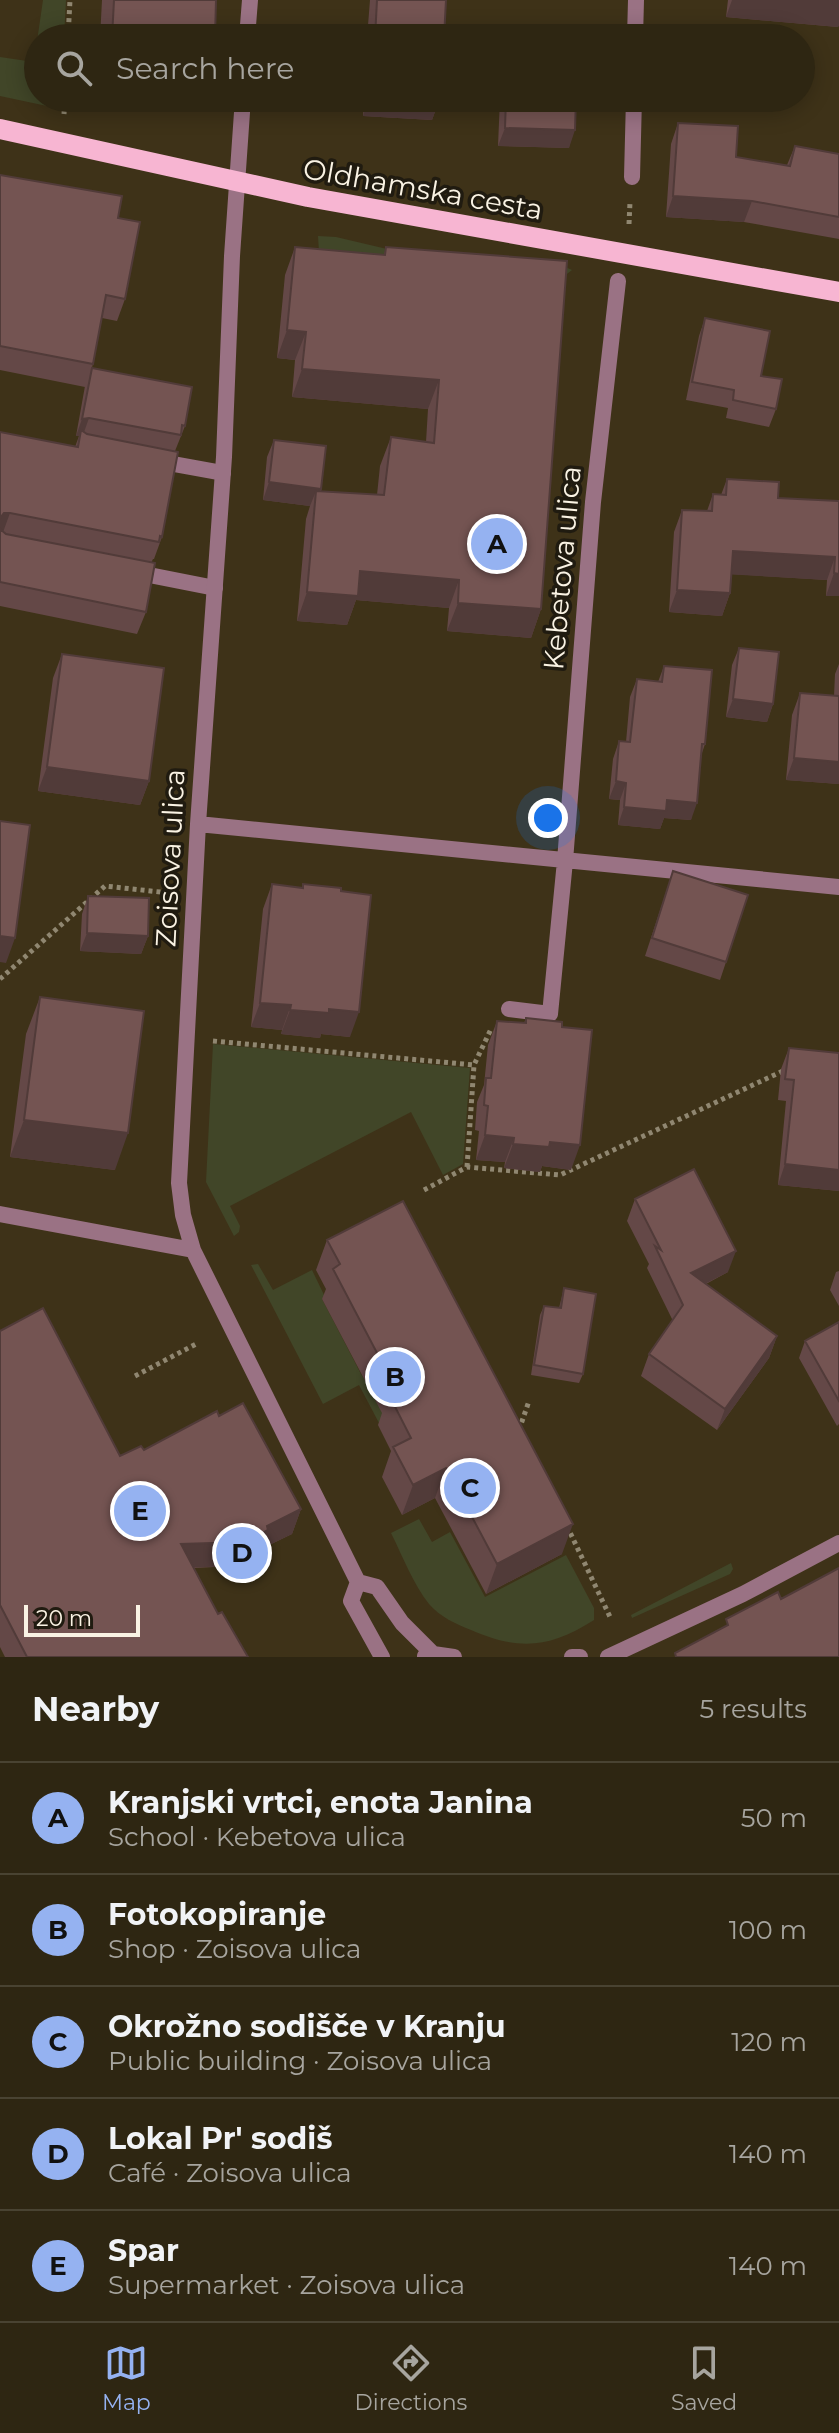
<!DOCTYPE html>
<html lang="en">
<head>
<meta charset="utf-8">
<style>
  :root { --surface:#2e2612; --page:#362e1b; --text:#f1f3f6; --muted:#a7a59f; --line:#494332; --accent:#95b2f1 }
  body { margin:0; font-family:Montserrat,sans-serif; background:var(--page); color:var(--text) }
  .scale { position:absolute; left:24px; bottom:20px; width:116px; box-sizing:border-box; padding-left:8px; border:4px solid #faf3e4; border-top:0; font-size:22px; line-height:28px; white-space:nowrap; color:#faf3e4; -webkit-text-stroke:6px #201b10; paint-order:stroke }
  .you { position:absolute; left:548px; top:818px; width:28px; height:28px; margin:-20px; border:6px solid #fff; border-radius:50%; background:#1a73e8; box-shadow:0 0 0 12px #1a73e833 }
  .badge { display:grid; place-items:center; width:52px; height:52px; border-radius:50%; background:var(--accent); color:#111; font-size:26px; font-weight:700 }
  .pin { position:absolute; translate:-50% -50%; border:4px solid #fff; box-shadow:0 2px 8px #0006 }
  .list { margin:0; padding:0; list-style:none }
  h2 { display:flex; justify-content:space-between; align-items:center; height:104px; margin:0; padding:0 32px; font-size:34px }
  h2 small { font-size:26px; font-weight:400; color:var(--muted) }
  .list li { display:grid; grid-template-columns:52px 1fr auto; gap:24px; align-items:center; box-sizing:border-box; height:112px; padding:0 32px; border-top:2px solid var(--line) }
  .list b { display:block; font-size:30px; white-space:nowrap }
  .list p { margin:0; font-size:26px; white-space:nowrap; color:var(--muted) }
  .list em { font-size:26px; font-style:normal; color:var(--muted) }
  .icon { flex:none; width:44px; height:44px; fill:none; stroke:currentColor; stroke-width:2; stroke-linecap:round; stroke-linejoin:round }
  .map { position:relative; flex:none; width:839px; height:1657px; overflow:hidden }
  .search { position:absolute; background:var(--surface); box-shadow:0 4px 20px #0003; left:24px; right:24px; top:24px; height:88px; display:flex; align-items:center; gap:20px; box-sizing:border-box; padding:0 28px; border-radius:44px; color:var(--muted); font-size:30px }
  .sheet { height:664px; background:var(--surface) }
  nav { display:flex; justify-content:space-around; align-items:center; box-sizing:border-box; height:112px; border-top:2px solid var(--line); background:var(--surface); font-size:22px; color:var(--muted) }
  nav a { display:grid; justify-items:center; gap:4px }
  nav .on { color:var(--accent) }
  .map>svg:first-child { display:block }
</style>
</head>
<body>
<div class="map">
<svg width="839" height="1657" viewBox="0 0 839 1657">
  <rect width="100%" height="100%" fill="#3e3218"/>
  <!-- green -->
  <path fill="#414628" d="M43,0H66L64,38H38V98H61V109L0,96V57L34,62Z
    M318,236L336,237L387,249L561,265L572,270L563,277L319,252Z
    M213,1044L470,1068L463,1164L443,1175L411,1112L230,1206L240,1226L239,1232L234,1236L206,1182Z
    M258,1264L273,1290L312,1270L325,1297L322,1299L361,1374L390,1417L379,1423L359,1385L323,1404L251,1265Z
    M419,1519L432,1542L450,1532L485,1597L566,1555L594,1608V1620C550,1648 519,1651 471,1630C456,1624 440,1617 429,1604C413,1584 403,1557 391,1533Z
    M731,1563L733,1569L730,1574L632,1618L631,1615Z"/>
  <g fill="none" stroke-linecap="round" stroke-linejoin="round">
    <!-- path -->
    <path stroke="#908771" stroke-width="5" stroke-dasharray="4 4" stroke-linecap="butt" d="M68,38L70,0
      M64,114L65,98
      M629,224L630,202
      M0,979L105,886L169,893
      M213,1041L474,1065L491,1029
      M467,1167L474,1065
      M424,1190L467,1167L560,1175L785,1070
      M135,1376L198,1343
      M519,1430L529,1401
      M567,1526L611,1619"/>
    <!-- lane -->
    <path stroke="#9a7284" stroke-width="16" d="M157,461L223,473
      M134,572L215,588"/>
    <!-- street -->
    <path stroke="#9a7284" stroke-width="16" d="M247,38L250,0
      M635,38L636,0
      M243,98L232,256L224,457L198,824L179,1183L183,1215L193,1250L358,1582L351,1601L382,1657
      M632,177L634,98
      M198,824L839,887
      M509,1009L550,1014L565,861L593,502L618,281
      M0,1214L193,1250
      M358,1582L377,1587L402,1623L433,1654
      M425,1656L433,1654L454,1657
      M572,1657H580
      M608,1657L743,1594L839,1543"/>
    <!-- primary -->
    <path stroke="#f7b5d2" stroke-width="20" d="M0,129L308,197L839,292"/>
  </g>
  <!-- wall -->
  <path fill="#644847" d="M102,0H216L215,38H100Z
    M370,0H446L444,38H367Z
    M728,0H839L838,27L726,17Z
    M364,98H440L432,120L363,116Z
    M500,98H576L569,148L498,146Z
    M678,123L736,157L787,165L795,146L839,154V239L744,222L666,217L671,144Z
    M0,175L118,218L125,299L117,321L102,318L92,368L185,426L175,451L162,537L154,559H153L151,563L146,612L137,634L0,606V432L75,447L79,436H76L85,386V387L0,370Z
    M295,247L384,255L386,247L541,609L531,638L447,631L449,608L356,600L347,625L297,621L306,519L310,506L263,500L267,457L274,440L321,489V491L377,495L380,466L391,437L426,442L428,409L292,397L295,360L277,358L285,275Z
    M705,318L761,376L776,409L769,427L726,418L728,408L686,400L699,336Z
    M727,479L778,498L839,501V596H826L827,580L731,574L730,593L722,616L669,612L674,532L682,510L707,511L713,494L721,495Z
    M739,648L773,704L767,722L726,717L732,665Z
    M62,654L149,781L140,805L38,791L53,678Z
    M839,664V784L786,780L792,715L800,693L834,696L835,674Z
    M664,666L705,744L702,753L691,820L664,818L660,829L618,825L620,800L609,799L613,759L619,741L626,742L630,697L637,679L658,682Z
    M673,871L726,962L720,980L645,956Z
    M272,884L302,888L303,884L350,1037L321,1034L320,1038L281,1034L282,1030L251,1027L263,909Z
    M88,896L148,936L141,954L80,951L82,914Z
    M40,997L115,1170L10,1157L26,1034Z
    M526,1018L562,1027L571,1170L542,1166L540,1172L504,1168L505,1162L476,1160L479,1131L475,1130L477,1102L484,1085L488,1045L497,1021L524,1023Z
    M789,1048L839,1053V1191L778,1185L786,1101L778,1100L781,1069Z
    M635,1199L728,1272L706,1284L777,1336L769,1358L717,1430L641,1376L649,1354L673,1321L647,1268L649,1264L627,1221Z
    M327,1240L562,1554L486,1594L435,1498L402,1515L382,1477L391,1451L378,1425L382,1413L322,1299L326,1289L316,1270Z
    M839,1271V1306L830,1290L836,1272Z
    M564,1288L583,1374L579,1383L531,1375L540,1315L544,1306L559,1308Z
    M839,1322V1424L837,1426L799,1358L805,1341Z
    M0,1331L120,1456L144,1450L219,1416L301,1509L292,1534L261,1549L259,1554L237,1566L194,1568L218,1614L248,1657H5L0,1647Z"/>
  <!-- shaded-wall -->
  <path fill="#513b39" d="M732,0H839V26L838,27L726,17Z
    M369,98H440L432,120L363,116Z
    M505,128L575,130L569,148L498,146Z
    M673,196L752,201L744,222L666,217Z
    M287,330L306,332L295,360L277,358Z
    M302,369L439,380L428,409L292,397Z
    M89,418L83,435L81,430L79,436H76L82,419Z
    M269,482L321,489L315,506L316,491L310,506L263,500Z
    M4,513H10L2,535H0V518Z
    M733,551L835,557L827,580L724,574Z
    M360,571L459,580L449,608L356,600L347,625L297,621L307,592Z
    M834,573L839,574V596H826Z
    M677,590L730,593L722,616L669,612Z
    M458,603L541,609L531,638L447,631Z
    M733,699L773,704L767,722L726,717Z
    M794,758L839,762V784L786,780Z
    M47,767L149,781L140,805L38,791Z
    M616,781L626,783L620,800L609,799Z
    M667,800L697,803L691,820L664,818L660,829L618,825L624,807Z
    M87,933L148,936L141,954L80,951Z
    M0,936L15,938L6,963L0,962Z
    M260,1003L291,1005L282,1030L251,1027Z
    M329,1009L359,1012L350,1037L321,1034L320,1038L281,1034L290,1010Z
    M24,1120L128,1133L115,1170L10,1157Z
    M485,1135L514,1138L505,1162L476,1160Z
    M550,1142L580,1145L571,1170L542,1166L540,1172L504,1168L513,1144Z
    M785,1164L839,1170V1191L778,1185Z
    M736,1251L728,1272L683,1295L691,1273Z
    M777,1336L769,1358L717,1430L725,1409Z
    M446,1468L435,1498L402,1515L413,1485Z
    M301,1509L292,1534L261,1549L259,1554L237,1566L172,1568L181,1544L267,1526Z
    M573,1524L562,1554L486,1594L497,1564Z"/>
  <!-- building -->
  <path fill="#745452" stroke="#513b39" stroke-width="2" d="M114,0H216L215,38H112Z
    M377,0H446L444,38H375Z
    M506,98H576L575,130L505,128Z
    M678,123L738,126L736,157L790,166L795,146L839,154V217L752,201L673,196Z
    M0,175L122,196L118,218L140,222L125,299L106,295L93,364L0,346Z
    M295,247L385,255L386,247L567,261L541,609L458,603L459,580L360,571L358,596L307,592L316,491L384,495L391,437L434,443L439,380L302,369L306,332L287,330Z
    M705,318L770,331L761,376L782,379L776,409L733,400L734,390L692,382Z
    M92,368L192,387L185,426L182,425L181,435L89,418L82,419Z
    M81,430L87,434L178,452L162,537L160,536L159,542L10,513H4L0,518V432L78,447Z
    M274,440L326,446L321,489L269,482Z
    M727,479L779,482L778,498L839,501V574L834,573L835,557L733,551L730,593L677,590L682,510L712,511L713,494L726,495Z
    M0,529L6,534L155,563L146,612L0,582Z
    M739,648L779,652L773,704L733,699Z
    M62,654L164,668L149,781L47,767Z
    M664,666L712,670L705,744H702L697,803L667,800L666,811L624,807L626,783L616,781L619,741L630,742L637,679L662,682Z
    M800,693L839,696V762L794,758Z
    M0,821L30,825L15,938L0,936Z
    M673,871L748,895L726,962L652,938Z
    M272,884L303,888V884L341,888V891L371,895L359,1012L329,1009V1013L290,1010L291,1005L260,1003Z
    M88,896L149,898L148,936L87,933Z
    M40,997L144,1011L128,1133L24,1120Z
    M526,1018L562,1022V1027L592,1030L580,1145L550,1142L549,1147L513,1144L514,1138L485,1135L488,1106L484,1105L486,1078H491L497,1021L526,1023Z
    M789,1048L839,1053V1170L785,1164L794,1080L785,1079Z
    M694,1169L736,1251L691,1273L777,1336L725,1409L649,1354L683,1305L655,1246L661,1250L635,1199Z
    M403,1201L573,1524L497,1564L446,1468L413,1485L393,1447L411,1438L389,1395L397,1391L333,1269L340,1264L327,1240Z
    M564,1288L596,1294L583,1374L534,1365L544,1306L561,1308Z
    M43,1308L120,1456L141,1446L144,1450L217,1411L219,1416L243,1403L301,1509L267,1526L268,1530L246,1542L181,1544L218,1614L222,1612L248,1657H27L0,1605V1331Z
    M839,1322V1401L805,1341Z
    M839,1568V1657H676L675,1653L728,1625L726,1619L778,1592L781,1599Z"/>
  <g text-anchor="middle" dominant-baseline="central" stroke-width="7" stroke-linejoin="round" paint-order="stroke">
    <!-- street labels -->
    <g font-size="28" fill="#faf3e4" stroke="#201b10">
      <text transform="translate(423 189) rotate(10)">Oldhamska cesta</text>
      <text transform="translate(562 568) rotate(-85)">Kebetova ulica</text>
      <text transform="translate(170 858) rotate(-87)">Zoisova ulica</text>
    </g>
  </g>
</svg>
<div class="scale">20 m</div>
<div class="you"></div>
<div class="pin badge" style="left:497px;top:544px">A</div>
<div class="pin badge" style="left:395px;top:1377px">B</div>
<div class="pin badge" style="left:470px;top:1488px">C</div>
<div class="pin badge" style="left:242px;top:1553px">D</div>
<div class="pin badge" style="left:140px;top:1511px">E</div>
<div class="search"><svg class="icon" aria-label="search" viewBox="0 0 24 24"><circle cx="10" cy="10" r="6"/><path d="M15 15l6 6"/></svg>Search here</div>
</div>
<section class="sheet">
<h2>Nearby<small>5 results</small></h2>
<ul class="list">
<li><span class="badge">A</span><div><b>Kranjski vrtci, enota Janina</b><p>School · Kebetova ulica</p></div><em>50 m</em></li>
<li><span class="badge">B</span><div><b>Fotokopiranje</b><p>Shop · Zoisova ulica</p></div><em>100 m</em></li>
<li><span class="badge">C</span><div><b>Okrožno sodišče v Kranju</b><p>Public building · Zoisova ulica</p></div><em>120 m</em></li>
<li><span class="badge">D</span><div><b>Lokal Pr' sodiš</b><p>Café · Zoisova ulica</p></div><em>140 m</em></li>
<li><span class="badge">E</span><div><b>Spar</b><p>Supermarket · Zoisova ulica</p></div><em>140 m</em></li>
</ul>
</section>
<nav>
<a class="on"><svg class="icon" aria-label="map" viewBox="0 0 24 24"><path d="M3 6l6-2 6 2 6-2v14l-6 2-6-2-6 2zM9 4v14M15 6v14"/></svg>Map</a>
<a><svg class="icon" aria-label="directions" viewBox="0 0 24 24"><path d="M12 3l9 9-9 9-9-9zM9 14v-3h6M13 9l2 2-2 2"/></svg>Directions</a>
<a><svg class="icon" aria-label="saved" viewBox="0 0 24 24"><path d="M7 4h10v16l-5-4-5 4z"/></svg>Saved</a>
</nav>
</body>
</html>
